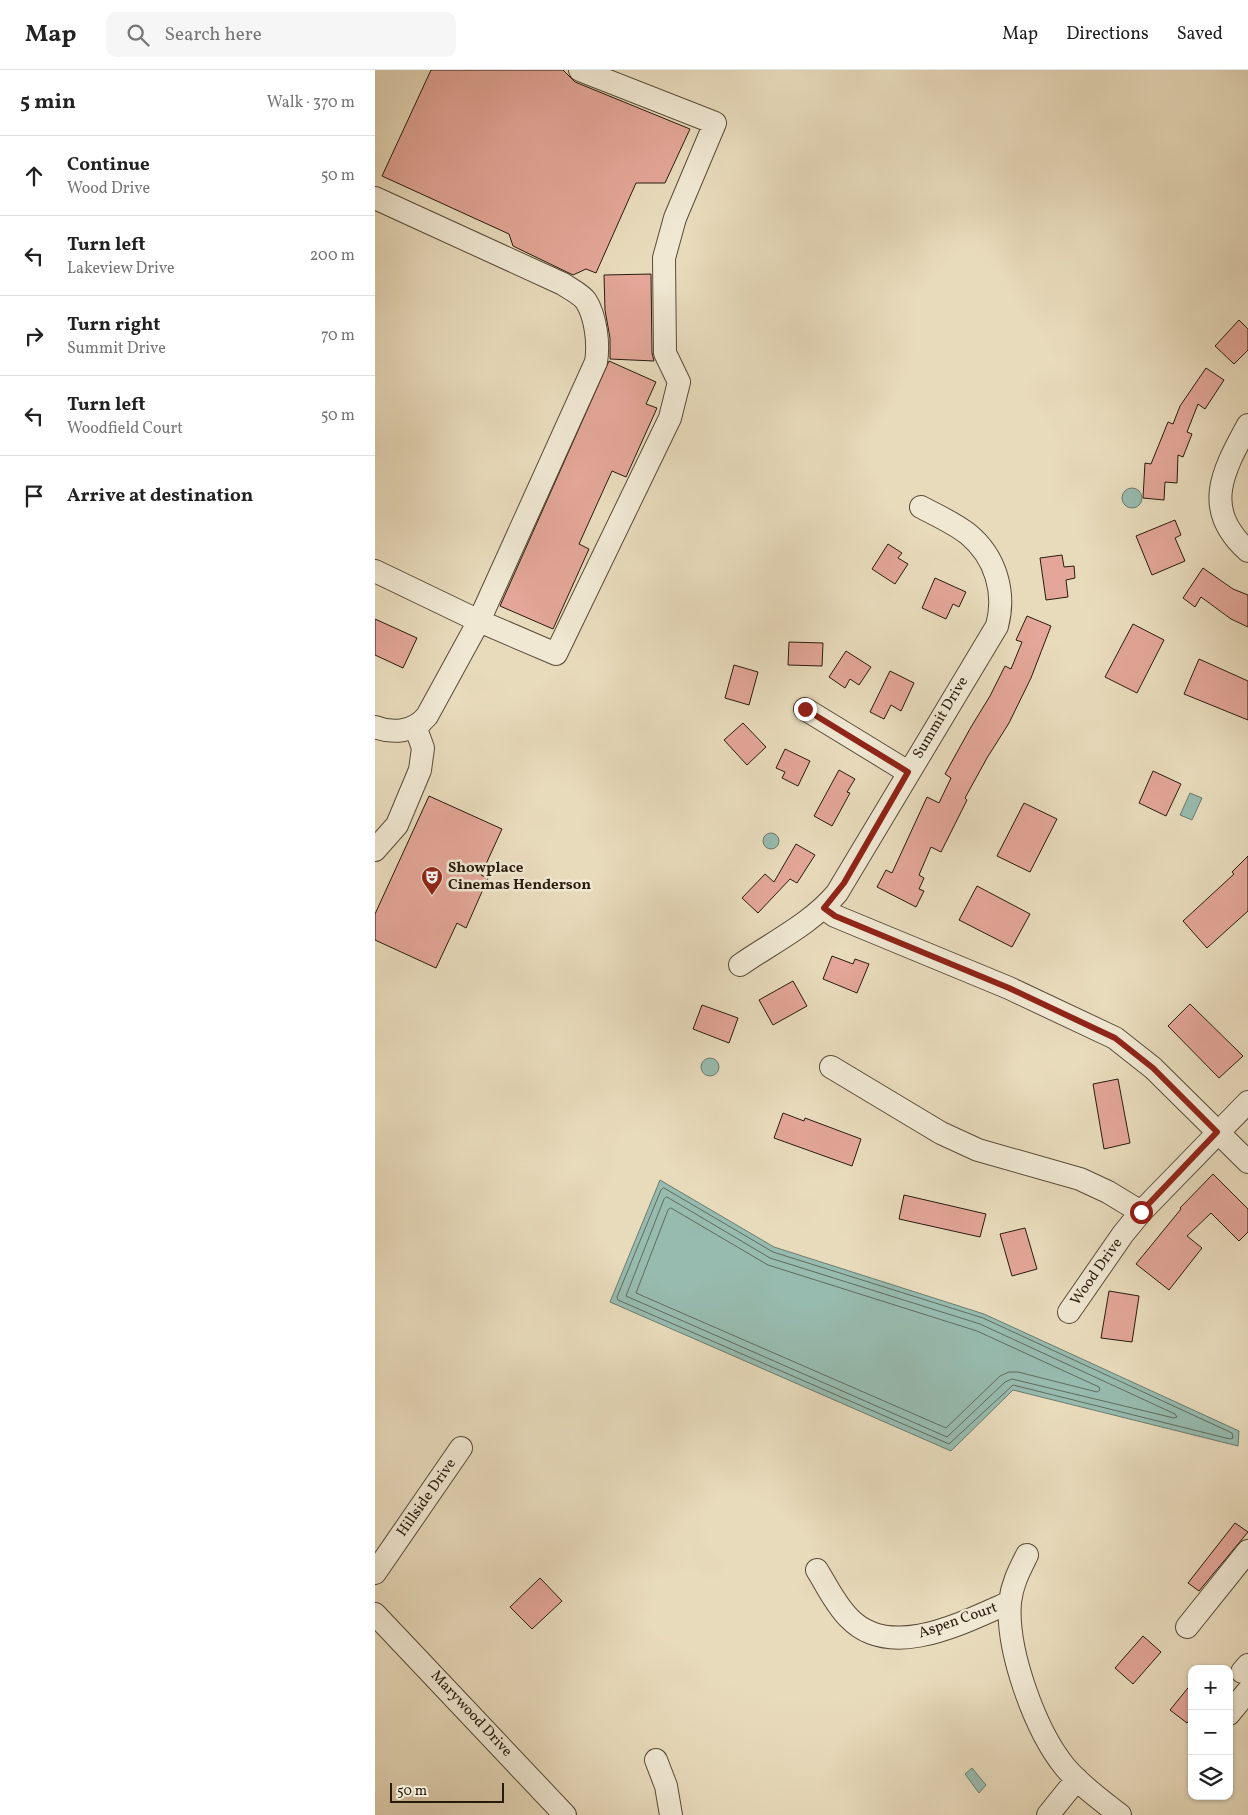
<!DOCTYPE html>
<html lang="en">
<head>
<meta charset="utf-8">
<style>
  :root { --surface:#fff; --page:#f6f6f6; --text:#222; --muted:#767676; --line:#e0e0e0 }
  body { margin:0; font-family:Vollkorn,serif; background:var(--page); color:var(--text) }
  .controls { position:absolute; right:15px; bottom:15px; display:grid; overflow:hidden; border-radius:10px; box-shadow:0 1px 4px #0004 }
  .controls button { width:45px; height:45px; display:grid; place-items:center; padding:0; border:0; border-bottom:1px solid var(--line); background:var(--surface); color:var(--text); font:25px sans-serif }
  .scale { position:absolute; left:15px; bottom:12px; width:114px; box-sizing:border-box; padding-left:5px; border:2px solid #291b0c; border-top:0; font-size:14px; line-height:18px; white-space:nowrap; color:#291b0c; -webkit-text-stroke:4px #f0e8d3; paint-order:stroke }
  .stop { position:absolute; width:15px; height:15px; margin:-11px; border:4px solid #8f2418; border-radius:50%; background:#fff }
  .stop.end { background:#8f2418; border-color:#fff; box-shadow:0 1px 5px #0008 }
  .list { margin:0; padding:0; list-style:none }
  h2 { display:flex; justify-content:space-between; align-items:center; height:65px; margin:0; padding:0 20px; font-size:21px }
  h2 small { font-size:16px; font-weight:400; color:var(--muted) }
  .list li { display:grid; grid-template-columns:32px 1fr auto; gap:15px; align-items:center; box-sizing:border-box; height:80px; padding:0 20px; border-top:1px solid var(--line) }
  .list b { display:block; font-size:19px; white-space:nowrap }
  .list p { margin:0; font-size:16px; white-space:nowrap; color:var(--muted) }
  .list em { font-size:16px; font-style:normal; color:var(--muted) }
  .icon { flex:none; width:28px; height:28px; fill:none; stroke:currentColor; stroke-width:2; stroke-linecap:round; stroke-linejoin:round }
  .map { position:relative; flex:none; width:873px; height:1745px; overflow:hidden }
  header { display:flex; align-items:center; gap:30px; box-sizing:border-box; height:70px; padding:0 25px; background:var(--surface); border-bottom:1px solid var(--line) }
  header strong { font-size:24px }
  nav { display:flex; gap:28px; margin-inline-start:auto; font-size:18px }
  .search { width:350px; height:45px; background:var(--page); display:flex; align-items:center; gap:12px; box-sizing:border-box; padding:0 18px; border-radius:10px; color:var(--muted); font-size:19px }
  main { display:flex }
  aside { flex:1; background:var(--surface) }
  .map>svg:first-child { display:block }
</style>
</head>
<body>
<header>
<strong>Map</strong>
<div class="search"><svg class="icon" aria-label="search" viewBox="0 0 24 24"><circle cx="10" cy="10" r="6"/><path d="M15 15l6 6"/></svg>Search here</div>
<nav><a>Map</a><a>Directions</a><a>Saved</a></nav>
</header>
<main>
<aside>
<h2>5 min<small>Walk · 370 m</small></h2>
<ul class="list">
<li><svg class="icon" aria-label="ahead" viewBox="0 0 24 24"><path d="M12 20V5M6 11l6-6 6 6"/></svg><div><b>Continue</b><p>Wood Drive</p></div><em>50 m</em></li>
<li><svg class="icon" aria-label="left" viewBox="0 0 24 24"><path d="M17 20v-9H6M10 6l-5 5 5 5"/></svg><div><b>Turn left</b><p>Lakeview Drive</p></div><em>200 m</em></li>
<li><svg class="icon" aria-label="right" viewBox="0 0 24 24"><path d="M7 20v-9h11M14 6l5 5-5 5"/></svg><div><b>Turn right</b><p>Summit Drive</p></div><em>70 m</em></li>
<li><svg class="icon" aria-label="left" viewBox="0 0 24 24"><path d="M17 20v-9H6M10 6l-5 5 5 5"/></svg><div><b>Turn left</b><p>Woodfield Court</p></div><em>50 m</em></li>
<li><svg class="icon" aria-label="arrive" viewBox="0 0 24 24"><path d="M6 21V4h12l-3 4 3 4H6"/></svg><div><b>Arrive at destination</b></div></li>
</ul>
</aside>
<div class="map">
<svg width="873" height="1745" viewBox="0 0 873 1745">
  <rect width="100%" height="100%" fill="#e8dbbc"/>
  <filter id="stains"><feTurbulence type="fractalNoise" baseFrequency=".004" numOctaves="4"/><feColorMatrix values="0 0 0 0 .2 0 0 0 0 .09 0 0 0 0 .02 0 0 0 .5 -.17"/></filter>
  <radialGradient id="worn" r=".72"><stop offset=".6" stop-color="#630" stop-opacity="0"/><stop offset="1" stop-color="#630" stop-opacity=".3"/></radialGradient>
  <!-- water -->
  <path fill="#97bbaf" stroke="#6b7b6e" d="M747 428a10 10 0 1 1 20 0a10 10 0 1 1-20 0Z
    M815,723L827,728L817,750L805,745Z
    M388 771a8 8 0 1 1 16 0a8 8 0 1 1-16 0Z
    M326 997a9 9 0 1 1 18 0a9 9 0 1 1-18 0Z
    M285,1110L399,1177L609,1244L864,1361L863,1376L638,1320L576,1381L235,1232Z
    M597,1698L611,1715L604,1723L590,1704Z"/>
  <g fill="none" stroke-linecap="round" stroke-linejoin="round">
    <!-- shore -->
    <path stroke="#606b5e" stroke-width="1" d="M289,1118L398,1182L608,1248L857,1363L858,1368L855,1369L638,1315L574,1374L243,1230L242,1227L286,1120Z
      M292,1127L395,1188L605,1254L800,1344L802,1347L799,1348L637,1309L630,1312L572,1367L251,1226L289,1129Z
      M296,1138L393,1195L602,1261L724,1317L725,1320L722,1322L643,1302H634L625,1306L571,1358L261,1223L293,1140Z"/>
  </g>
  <!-- building -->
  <path fill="#e3a698" stroke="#291b0c" d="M56,0H188L200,12L315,59L290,113H261L221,203L211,199L198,205L138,176L134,164L7,106Z
    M276,204L277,283L279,291L235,289V268L230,240L229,205Z
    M864,250L873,259V280L859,294L840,276Z
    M234,291L281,312L271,334L282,338L251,407L237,401L204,474L214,479L178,559L125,536Z
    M831,298L849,310L830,339L823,334L812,362L817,364L808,387L803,385L802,413L790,412L789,430L768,428L770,393L776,394L793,352L798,354L805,336Z
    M800,450L806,465L800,468L810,491L777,505L761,466Z
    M513,474L527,483L523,488L533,494L520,514L497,499Z
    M687,485L689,497L699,496L700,508L691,510L693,527L671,530L665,488Z
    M828,498L858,519L873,525V557L856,549L826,527L820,537L808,528Z
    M560,508L591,522L584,537L578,534L571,549L547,538Z
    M652,546L676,556L656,608L634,653L612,688L590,728L592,730L566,782L556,777L544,805L549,808L544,819L549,821L541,837L502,817L511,800L517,803L552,727L564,733L576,708L570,704L596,657L615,626L630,596L636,599L647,572L641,570Z
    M0,549L42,568L28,598L0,585Z
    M758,554L789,570L762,623L730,607Z
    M414,572L448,573L447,596L413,595Z
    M471,581L496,597L484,615L475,609L470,618L454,607Z
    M824,589L873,611V650L809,624Z
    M359,595L383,602L374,635L350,628Z
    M515,601L539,613L526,641L516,635L509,649L495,642Z
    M368,653L391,677L372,695L349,670Z
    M410,679L435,691L423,716L407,708L410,702L401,698Z
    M464,700L480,709L472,722L475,723L457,756L439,746Z
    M778,701L806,714L791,746L764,733Z
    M54,726L127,759L106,805L113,808L91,858L82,853L61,898L0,870V844Z
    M649,733L682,749L655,802L622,786Z
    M421,774L440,785L422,813L415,809L383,843L367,828L390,804L399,812Z
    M873,786V841L832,878L808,851L859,804L857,802Z
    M602,816L655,844L637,877L584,850Z
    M457,886L478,894L480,889L494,894L482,923L448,909Z
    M418,911L432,936L398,955L384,930Z
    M815,934L868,986L844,1008L793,956Z
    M327,935L363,948L354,973L318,959Z
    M743,1009L755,1073L729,1079L718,1014Z
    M408,1043L429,1051L430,1048L486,1069L477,1096L399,1068Z
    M838,1104L873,1139V1162L864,1171L836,1143L812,1166L827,1178L794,1220L761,1194L806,1139L805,1138Z
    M529,1125L611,1144L605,1167L524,1149Z
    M650,1158L662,1199L637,1206L625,1164Z
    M734,1221L764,1226L757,1272L726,1268Z
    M860,1453L873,1462L824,1521L813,1513Z
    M165,1508L187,1531L157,1559L135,1537Z
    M768,1566L786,1582L758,1614L740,1598Z
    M817,1613V1647L812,1653L795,1640Z"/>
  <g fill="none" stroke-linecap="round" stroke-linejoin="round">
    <!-- minor casing -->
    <g stroke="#594b38" stroke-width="24">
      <path id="minor" d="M0,128L188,214C195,219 206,224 211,231C221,247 224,274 221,292L104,551L52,646C39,662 18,664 0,657
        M873,355C848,401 826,439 873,481
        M0,501L104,551L181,584L295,348L304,312L290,283L289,188L300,148L340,53L205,0
        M430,639L533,702
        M0,780L22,755L45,700L48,678L40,656
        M449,838L460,846L634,918L740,968L778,998L873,1092
        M365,895C398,872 436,854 462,823L622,556C631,523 621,487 593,464C579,453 561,445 546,437
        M456,997L566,1063L603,1080L705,1109L733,1122L766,1142
        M694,1242L748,1164L766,1142L873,1032
        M652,1485C644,1501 637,1514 635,1532C631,1580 660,1660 690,1697C706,1716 726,1730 745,1745
        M442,1500C452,1516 460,1534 474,1548C516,1592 591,1551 635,1532
        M0,1503L86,1378
        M0,1544L190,1745
        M812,1557L873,1481
        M867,1602L873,1595
        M854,1644L873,1621
        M281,1690L291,1716L296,1745
        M673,1745L702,1709"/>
    </g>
    <!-- minor -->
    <use href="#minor" stroke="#f0e8d3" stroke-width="22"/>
  </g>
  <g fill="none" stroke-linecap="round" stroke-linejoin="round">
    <!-- route -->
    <path stroke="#8f2418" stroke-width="6" d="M430,639L533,702L469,813L449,838L460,846L634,918L740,968L778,998L842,1062L766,1142"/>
  </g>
  <!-- icons -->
  <defs>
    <g id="theatre-pin" transform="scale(1.125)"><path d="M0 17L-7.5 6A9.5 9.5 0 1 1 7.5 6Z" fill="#8f2418" stroke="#f0e8d3"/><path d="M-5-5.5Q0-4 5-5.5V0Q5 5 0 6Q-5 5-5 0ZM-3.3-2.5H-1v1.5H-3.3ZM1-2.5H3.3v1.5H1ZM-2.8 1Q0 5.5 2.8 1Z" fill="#fff"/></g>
  </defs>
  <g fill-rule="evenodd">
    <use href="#theatre-pin" x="57" y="807"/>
  </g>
  <g text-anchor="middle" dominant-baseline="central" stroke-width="5" stroke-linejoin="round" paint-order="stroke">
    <!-- street labels -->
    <g font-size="15" fill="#291b0c" stroke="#f0e8d3">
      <text transform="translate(566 648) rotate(-59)">Summit Drive</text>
      <text transform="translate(722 1202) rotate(-55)">Wood Drive</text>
      <text transform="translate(52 1428) rotate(-55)">Hillside Drive</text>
      <text transform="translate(583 1551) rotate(-19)">Aspen Court</text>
      <text transform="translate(96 1644) rotate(47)">Marywood Drive</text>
    </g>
    <!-- poi labels -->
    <g font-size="15" font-weight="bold" fill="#291b0c" stroke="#f0e8d3" text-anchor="start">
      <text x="73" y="798">Showplace<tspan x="73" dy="17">Cinemas Henderson</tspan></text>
    </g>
  </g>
  <rect width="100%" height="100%" filter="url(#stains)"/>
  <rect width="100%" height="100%" fill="url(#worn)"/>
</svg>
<div class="controls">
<button>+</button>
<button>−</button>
<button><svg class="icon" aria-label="layers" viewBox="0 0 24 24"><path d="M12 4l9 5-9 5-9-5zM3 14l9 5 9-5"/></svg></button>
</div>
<div class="scale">50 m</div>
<div class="stop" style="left:766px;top:1142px"></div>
<div class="stop end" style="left:430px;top:639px"></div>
</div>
</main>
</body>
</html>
